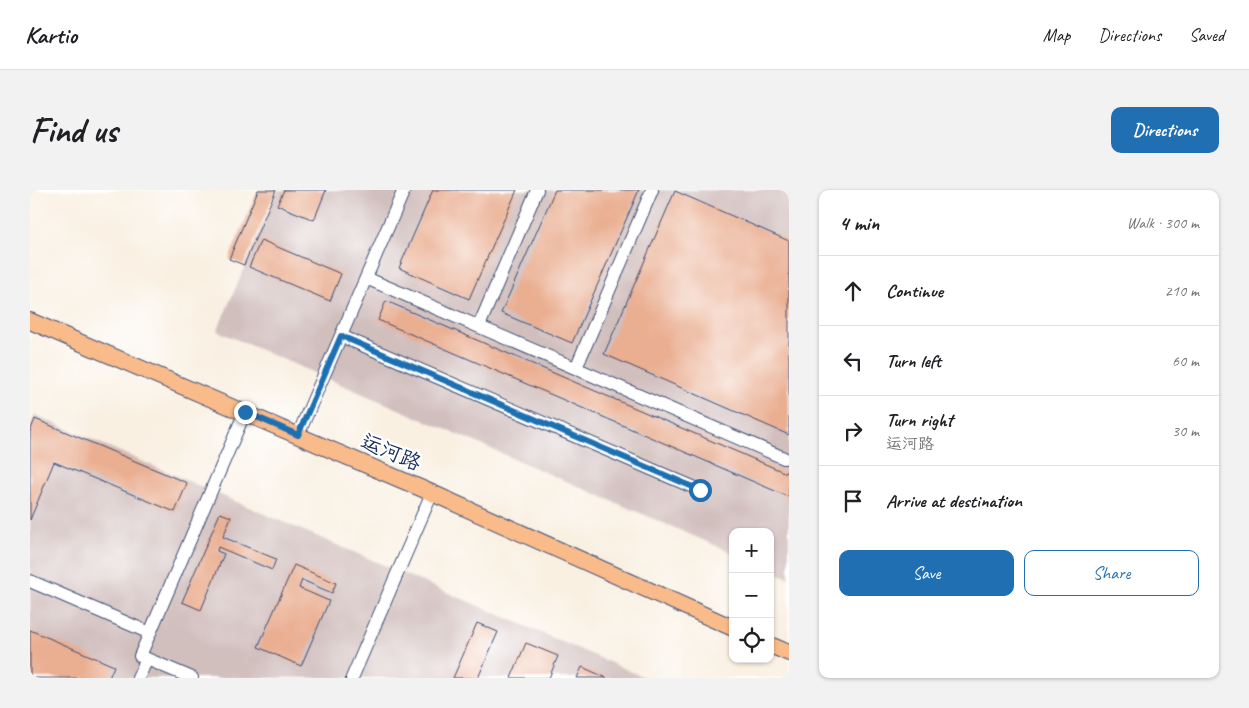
<!DOCTYPE html>
<html lang="en">
<head>
<meta charset="utf-8">
<style>
  :root { --surface:#fff; --page:#f2f2f2; --text:#202124; --muted:#757577; --line:#e0e0e0; --accent:#1f6fb2 }
  body { margin:0; font-family:Caveat,"LXGW WenKai TC",sans-serif; background:var(--page); color:var(--text) }
  .controls { position:absolute; right:15px; bottom:15px; display:grid; overflow:hidden; border-radius:10px; box-shadow:0 1px 4px #0004 }
  .controls button { width:45px; height:45px; display:grid; place-items:center; padding:0; border:0; border-bottom:1px solid var(--line); background:var(--surface); color:var(--text); font:25px sans-serif }
  .stop { position:absolute; width:15px; height:15px; margin:-11px; border:4px solid #1f6fb2; border-radius:50%; background:#fff }
  .stop.end { background:#1f6fb2; border-color:#fff; box-shadow:0 1px 5px #0008 }
  .list { margin:0; padding:0; list-style:none }
  h2 { display:flex; justify-content:space-between; align-items:center; height:65px; margin:0; padding:0 20px; font-size:21px }
  h2 small { font-size:16px; font-weight:400; color:var(--muted) }
  .list li { display:grid; grid-template-columns:32px 1fr auto; gap:15px; align-items:center; box-sizing:border-box; height:70px; padding:0 20px; border-top:1px solid var(--line) }
  .list b { display:block; font-size:19px; white-space:nowrap }
  .list p { margin:0; font-size:16px; white-space:nowrap; color:var(--muted) }
  .list em { font-size:16px; font-style:normal; color:var(--muted) }
  .actions { display:flex; gap:10px; padding:15px 20px }
  .actions a { flex:1; padding:11px 0; border:1px solid var(--accent); border-radius:10px; text-align:center; font-size:18px; color:var(--accent) }
  .actions .main { background:var(--accent); color:#fff }
  .icon { flex:none; width:28px; height:28px; fill:none; stroke:currentColor; stroke-width:2; stroke-linecap:round; stroke-linejoin:round }
  .map { position:relative; flex:none; width:759px; height:488px; overflow:hidden; border-radius:10px }
  header { display:flex; align-items:center; gap:30px; box-sizing:border-box; height:70px; padding:0 25px; background:var(--surface); border-bottom:1px solid var(--line) }
  header strong { font-size:24px }
  nav { display:flex; gap:28px; margin-inline-start:auto; font-size:18px }
  .intro { display:flex; align-items:center; justify-content:space-between; box-sizing:border-box; height:120px; padding:0 30px }
  h1 { margin:0; font-size:35px }
  .button { padding:12px 22px; border-radius:10px; background:var(--accent); color:#fff; font-size:18px; font-weight:700 }
  main { display:flex; gap:30px; padding:0 30px }
  aside { flex:1; background:var(--surface); border-radius:10px; box-shadow:0 1px 4px #0004 }
  .map>svg:first-child { display:block }
</style>
</head>
<body>
<header>
<strong>Kartio</strong>
<nav><a>Map</a><a>Directions</a><a>Saved</a></nav>
</header>
<div class="intro"><h1>Find us</h1><a class="button">Directions</a></div>
<main>
<div class="map">
<svg width="759" height="488" viewBox="0 0 759 488">
  <rect width="100%" height="100%" fill="#fff"/>
  <filter id="ink" filterUnits="userSpaceOnUse"><feTurbulence type="fractalNoise" baseFrequency=".02" numOctaves="2"/><feDisplacementMap in="SourceGraphic" scale="10" xChannelSelector="R" yChannelSelector="G"/><feConvolveMatrix kernelMatrix="1 2 1 2 8 2 1 2 1" color-interpolation-filters="sRGB"/></filter>
  <filter id="wash" filterUnits="userSpaceOnUse"><feTurbulence type="fractalNoise" baseFrequency=".0096" numOctaves="4" result="noise"/><feDisplacementMap in="SourceGraphic" scale="20" xChannelSelector="R" yChannelSelector="G"/><feGaussianBlur stdDeviation="1.12" result="paint"/><feColorMatrix in="noise" values="0 0 0 0 0 0 0 0 0 0 0 0 0 0 0 0 0 1.4 0 .05"/><feComposite in="paint" operator="in"/></filter>
  <g filter="url(#wash)">
    <rect width="100%" height="100%" fill="#f9f0e2"/>
    <!-- industrial -->
    <path fill="#d1bfbe" d="M248,0H759V388L740,380V342H703V363L187,141Z
      M5,225L616,488H0V238Z"/>
    <g id="blocks">
      <!-- building -->
      <path fill="#eaae91" d="M228,0H246L214,75L199,69Z
        M254,0H296L284,30L247,15Z
        M403,0H487L439,109L369,78Z
        M525,0H609L542,153L471,123Z
        M645,1L759,51V245L574,164Z
        M231,50L311,84L300,111L219,77Z
        M356,111L756,283L759,274V307L348,130Z
        M5,229L157,293L145,322L24,272L0,330V242Z
        M190,323L201,327L193,347L246,369L242,380L188,357L187,361L194,364L171,420L152,412Z
        M264,375L306,393L302,403L272,390L269,398L299,411L271,476L228,457Z
        M447,433L468,442L448,488H423Z
        M0,440L84,476L79,488H0Z
        M496,453L528,466L519,488H481Z
        M552,477L577,488H547Z"/>
    </g>
  </g>
  <g filter="url(#ink)">
    <use href="#blocks" fill-opacity="0" stroke="#3c4c72" stroke-width="1"/>
    <g fill="none" stroke-linecap="round" stroke-linejoin="round">
      <!-- minor casing -->
      <g stroke="#3c4c72" stroke-width="14">
        <path id="minor" d="M336,88L754,268
          M449,136L507,0
          M311,146L670,300
          M546,178L622,0
          M268,245L374,0
          M0,391L120,443
          M108,488L117,469
          M162,488L110,466L215,222
          M322,488L402,303"/>
      </g>
      <!-- major casing -->
      <g stroke="#3c4c72" stroke-width="18">
        <path id="major" d="M0,131L402,303L703,438
          M740,455L759,463"/>
      </g>
      <!-- minor -->
      <use href="#minor" stroke="#fff" stroke-width="12"/>
      <!-- major -->
      <use href="#major" stroke="#fabb8b" stroke-width="16"/>
    </g>
  </g>
  <g fill="none" stroke-linecap="round" stroke-linejoin="round" filter="url(#ink)">
    <!-- route -->
    <path stroke="#1f6fb2" stroke-width="6" d="M215,222L268,245L311,146L670,300"/>
  </g>
  <g text-anchor="middle" dominant-baseline="central" stroke-width="4.5" stroke-linejoin="round" paint-order="stroke">
    <!-- street labels -->
    <g font-size="21" fill="#1b2f5e" stroke="#fff">
      <text transform="translate(361 262) rotate(23)">运河路</text>
    </g>
  </g>
</svg>
<div class="controls">
<button>+</button>
<button>−</button>
<button><svg class="icon" aria-label="locate" viewBox="0 0 24 24"><circle cx="12" cy="12" r="6"/><path d="M12 2v4M12 18v4M2 12h4M18 12h4"/></svg></button>
</div>
<div class="stop" style="left:670px;top:300px"></div>
<div class="stop end" style="left:215px;top:222px"></div>
</div>
<aside>
<h2>4 min<small>Walk · 300 m</small></h2>
<ul class="list">
<li><svg class="icon" aria-label="ahead" viewBox="0 0 24 24"><path d="M12 20V5M6 11l6-6 6 6"/></svg><div><b>Continue</b></div><em>210 m</em></li>
<li><svg class="icon" aria-label="left" viewBox="0 0 24 24"><path d="M17 20v-9H6M10 6l-5 5 5 5"/></svg><div><b>Turn left</b></div><em>60 m</em></li>
<li><svg class="icon" aria-label="right" viewBox="0 0 24 24"><path d="M7 20v-9h11M14 6l5 5-5 5"/></svg><div><b>Turn right</b><p>运河路</p></div><em>30 m</em></li>
<li><svg class="icon" aria-label="arrive" viewBox="0 0 24 24"><path d="M6 21V4h12l-3 4 3 4H6"/></svg><div><b>Arrive at destination</b></div></li>
</ul>
<div class="actions"><a class="main">Save</a><a>Share</a></div>
</aside>
</main>
</body>
</html>
